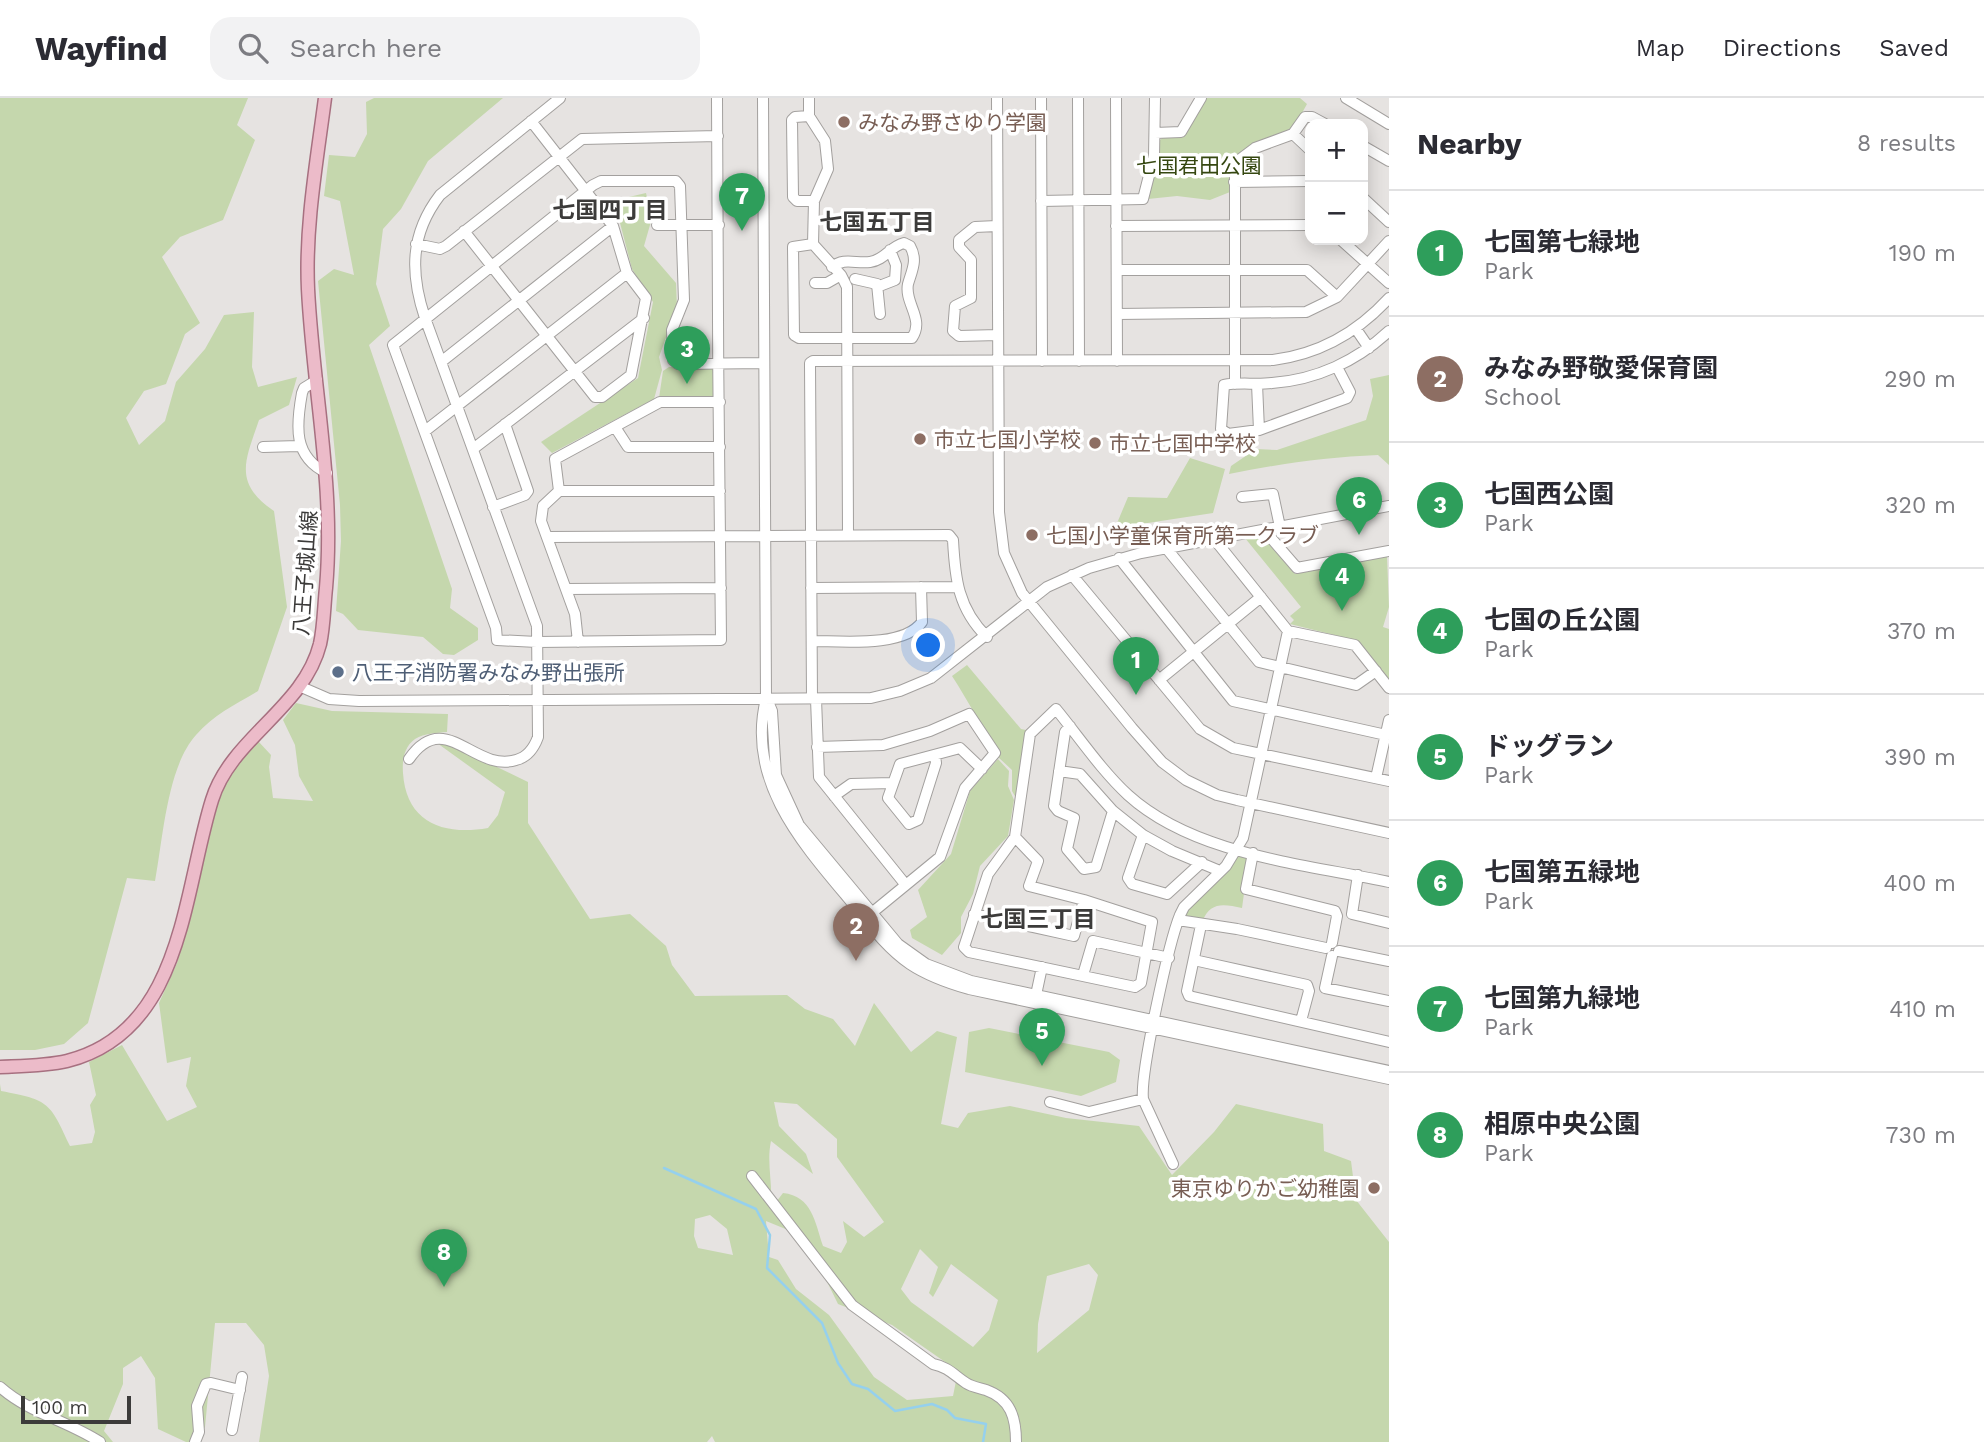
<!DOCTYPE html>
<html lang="en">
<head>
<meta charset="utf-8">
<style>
  :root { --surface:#fff; --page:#f2f2f3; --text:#2b2b33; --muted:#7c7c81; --line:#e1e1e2; --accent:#46671d }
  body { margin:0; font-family:"Work Sans","Noto Sans JP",sans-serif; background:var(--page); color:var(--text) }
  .controls { position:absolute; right:21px; top:21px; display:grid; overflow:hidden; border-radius:14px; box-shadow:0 4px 18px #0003 }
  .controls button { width:63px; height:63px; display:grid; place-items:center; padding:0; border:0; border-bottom:2px solid var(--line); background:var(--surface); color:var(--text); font:35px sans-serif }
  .scale { position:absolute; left:21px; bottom:18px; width:110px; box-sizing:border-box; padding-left:7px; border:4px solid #3c3b3a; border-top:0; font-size:19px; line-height:24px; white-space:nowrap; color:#3c3b3a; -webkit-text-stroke:5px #fff; paint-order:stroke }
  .you { position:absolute; left:929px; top:548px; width:24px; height:24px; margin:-18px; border:5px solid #fff; border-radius:50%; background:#1a73e8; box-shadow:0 0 0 10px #1a73e833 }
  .badge { display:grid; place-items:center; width:46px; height:46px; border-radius:50%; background:var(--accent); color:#fff; font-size:23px; font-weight:700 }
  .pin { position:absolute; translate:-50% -58px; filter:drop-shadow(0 2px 4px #0008) }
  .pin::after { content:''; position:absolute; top:37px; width:24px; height:21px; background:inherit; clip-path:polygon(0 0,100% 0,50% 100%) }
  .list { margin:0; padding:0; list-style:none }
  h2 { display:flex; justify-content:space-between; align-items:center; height:91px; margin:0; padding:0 28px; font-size:30px }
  h2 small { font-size:23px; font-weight:400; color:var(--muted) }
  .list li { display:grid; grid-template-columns:46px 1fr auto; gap:21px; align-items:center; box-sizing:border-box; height:126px; padding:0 28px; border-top:2px solid var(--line) }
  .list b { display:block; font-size:26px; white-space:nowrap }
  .list p { margin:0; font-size:23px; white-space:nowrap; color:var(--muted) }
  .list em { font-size:23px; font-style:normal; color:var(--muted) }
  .icon { flex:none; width:38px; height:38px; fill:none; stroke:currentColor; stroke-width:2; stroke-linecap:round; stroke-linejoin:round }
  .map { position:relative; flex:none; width:1389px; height:1344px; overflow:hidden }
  header { display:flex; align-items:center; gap:42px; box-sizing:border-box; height:98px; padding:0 35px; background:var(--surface); border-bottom:2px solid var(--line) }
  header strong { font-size:33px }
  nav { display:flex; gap:38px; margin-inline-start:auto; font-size:24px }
  .search { width:490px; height:63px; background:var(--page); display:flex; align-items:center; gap:18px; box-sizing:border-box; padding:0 24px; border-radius:21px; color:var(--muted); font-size:26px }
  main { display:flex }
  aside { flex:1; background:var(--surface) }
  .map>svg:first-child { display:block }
</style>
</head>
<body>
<header>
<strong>Wayfind</strong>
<div class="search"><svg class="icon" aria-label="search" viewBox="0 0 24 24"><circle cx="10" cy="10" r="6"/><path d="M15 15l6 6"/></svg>Search here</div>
<nav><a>Map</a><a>Directions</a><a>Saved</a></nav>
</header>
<main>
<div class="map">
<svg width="1389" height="1344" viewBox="0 0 1389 1344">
  <rect width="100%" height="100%" fill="#e6e3e1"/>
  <!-- green -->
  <path fill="#c5d7ad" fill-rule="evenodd" d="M0,0H248L237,27L255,42L223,122L180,139L162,159L200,225L185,236L166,286L144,293L126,320L139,347L165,323L176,284L205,251L224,217L254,214L252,269L258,289L297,279L289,307L259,322C245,363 233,385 274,413L287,509L258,593C236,606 213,617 196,637C167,669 163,741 155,783L127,780L88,925L64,946L35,952H0Z
    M374,0H503L428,63L401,111L383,131L376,186L390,228L369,247L452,491L450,510L478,530V542L454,557L443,556L423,539L358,532L343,516L336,513L341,443L340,407L318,183L334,171L354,177L340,103L324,98L329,57L355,59L367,36L366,4Z
    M1206,0H1300L1307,6L1292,33L1230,62V94L1210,102L1177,98L1148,101L1160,42L1163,39H1184Z
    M646,95L652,120L644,148L676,185L677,209L659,259L662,272L654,301L552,355L541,344L638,280L653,204L632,171L619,121L603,105Z
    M669,269H712L715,272V297L713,300H659L663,273Z
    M1389,277V367L1378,357C1327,359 1279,366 1229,376L1231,368L1256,351L1277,352L1366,322L1373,298L1370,281Z
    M1190,360L1225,371L1213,415L1115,430L1128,399L1167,400Z
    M1260,436L1295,476L1387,458L1389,509L1383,529L1389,531V584L1358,543L1290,526L1294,522L1290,518L1301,509L1245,440Z
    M967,567L1021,631L1026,632L1016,700L1012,693V672L998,659L1001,655C982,631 969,604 952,578Z
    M296,605L332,613L448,616L447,634C436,635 425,635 415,641C404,649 402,662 403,675C406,724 443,738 488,730L498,717L505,694L437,645L445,644L528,684V725L590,821L630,816L666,848L672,867L695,898L787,897L805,911L833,921L855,948L874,905L911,954L937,933L957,939L941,1026L958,1030L968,1015L1010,1008L1066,1020L1139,1028L1172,1077L1214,1034L1236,1006L1323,1026L1324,1053L1351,1063L1356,1102L1389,1144V1344H715L712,1338L707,1344H259L269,1278L264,1247L246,1225H215L205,1329L194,1344H186L158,1331L155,1280L141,1258L123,1270V1286L104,1333L113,1344H0V986L1,993C50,1002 50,1005 70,1048L92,1045L95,1034L90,1007L96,997L89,964L122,947L167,1023L197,1009L186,988L191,959L167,965L159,905L177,865L220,697L239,663L258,643L271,657L269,669L273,700L313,703L299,678L295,647L283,622ZM774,1004L797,1006L837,1041V1059L884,1124L864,1139L843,1123L847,1144L841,1155L823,1148C815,1124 812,1098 783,1095L770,1112C774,1088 766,1066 771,1043L813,1076L806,1056L779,1028ZM710,1117L727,1131L733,1157L698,1150L694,1138L695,1121ZM766,1123L805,1139L838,1206L892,1227L958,1273L953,1298L907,1302L874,1279L829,1217L796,1191L778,1162L769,1159ZM920,1151L938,1169L929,1195L933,1199L951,1166L998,1202L989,1232L973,1249L911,1204L901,1191ZM1089,1166L1098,1177L1089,1212L1037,1255L1038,1226L1047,1178Z
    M998,661L1009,673L1008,688L1014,702L1008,738L980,768L973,796L961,819V835L942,857L912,840L910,832L927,819L918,792L951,756L970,693Z
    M1238,756L1249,759L1242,810C1224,806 1210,803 1202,824L1185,819L1184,816Z
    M989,930L1109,954L1120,962L1116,984L1081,998L965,974L969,934Z"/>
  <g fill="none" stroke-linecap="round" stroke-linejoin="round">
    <!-- stream -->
    <path stroke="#95d0ed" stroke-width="2.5" d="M664,1070L756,1111L770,1137L767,1170L822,1225L838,1265L852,1286L868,1291L895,1313L932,1306L947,1312L955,1320L986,1326L983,1344"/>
    <!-- minor casing -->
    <g stroke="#a3a09e" stroke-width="12">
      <path id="minor" d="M717,0C718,181 718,361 721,542L537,544L497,542L496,530L393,247L593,87L601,83H676L680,88L684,202L672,232L673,262L678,266L764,265
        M763,0L766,601C746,681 800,743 848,800C867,823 885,849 910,866C928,878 948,885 969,891L1389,981
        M809,0V18L825,43L828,71L814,103L813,146L841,177L847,189L848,436
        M997,0L999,414L1004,455L1022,495L1132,630L1162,664L1186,682L1217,697L1237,702L1389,735
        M1041,0L1042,263
        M1078,0L1079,263
        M1116,0L1117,263
        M1346,0L1389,26
        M809,18L795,19L792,22L793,99L797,103H814
        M1155,35L1181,34L1201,0
        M1293,36L1310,52
        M1363,48L1389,63
        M1234,84L1310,83
        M1363,100L1389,124
        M1041,103L1143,101L1154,58L1155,0
        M657,127H719
        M997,128L975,129L959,142V149L971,162V200L955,208L953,233L959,238L998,237
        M1116,128L1310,127
        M464,133L595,299H602L631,277L646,200L627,175L613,128L531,23
        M1341,142L1389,185
        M416,146L440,151L446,148L582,41L718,38
        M813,146L793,149L794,237L799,240H912C925,221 904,205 908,186C912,172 918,162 910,148L904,145C889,149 885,162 870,164C856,166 844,159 832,169
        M1117,172H1307L1337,199
        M855,181L877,186L880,216
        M815,185H827L841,177
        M877,189L895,182L896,167L890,152
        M1117,216L1306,214L1337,199L1389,143
        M1356,231L1369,250
        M441,264L613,128
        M1337,269L1350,294L1347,300L1259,332L1228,336L1221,331L1224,287C1239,284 1256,287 1272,285C1316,282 1357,263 1389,233
        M317,282L304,290L302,295C296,328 293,359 327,375
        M1235,286V65L1255,50L1293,36L1305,19H1312L1325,26
        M1257,286L1259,332
        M615,329L628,349H720
        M425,333L627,175
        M263,349L299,348
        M473,351L644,220
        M559,393H720
        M1242,399L1273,396L1280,429
        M493,409L525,397L528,393L505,326
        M1264,432L1297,470L1389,453
        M547,439L949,437L953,442C955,480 958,511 987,539
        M1215,442L1288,533L1355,547L1389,590
        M1167,451L1259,564L1356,587L1376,573
        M1119,460L1233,603L1386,637
        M1072,477L1200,631L1233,650L1389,683
        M811,490L956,489
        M566,491L721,490
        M812,543C840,543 904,550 922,524L921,489
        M578,544L575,516L541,423L543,408L559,393L555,361L660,304H720
        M1159,582L1261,499
        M299,588L329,601L359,603L871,600L900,593L931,580L1047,489L1089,470L1141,455L1389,408
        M767,601L772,613L776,677L799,727L898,846L926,866L971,883L1389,973
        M812,601L810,265L813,263L1273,262C1320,256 1357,235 1389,200
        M816,601L819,679L905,786
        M1070,628L1065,634L1054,708L1058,713L1074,720L1067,751L1084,771L1096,769L1113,713
        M817,649L883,647L930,633L969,616L995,655L965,690L940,759L868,818
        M935,657L936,665L918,722L909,726L888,700L900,666L960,650L982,671
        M409,661C445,609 474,675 516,662C528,659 534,650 538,639L537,528L425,220C410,175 410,136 440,97L560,0
        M1059,673L1080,676L1113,713L1143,737L1172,753L1220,773
        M1376,680L1389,622
        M834,698L851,686L892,685
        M1143,737L1128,780L1132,786L1167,796L1202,764
        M1015,739L1038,763L1029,788L1084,802L1152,824L1141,885L1135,889L969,854L964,849L988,776L1015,739L1030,636L1056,611C1079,639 1101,672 1128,697C1194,757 1305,766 1389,784
        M1253,755L1246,791L1335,813L1337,818L1332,845
        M1358,777L1352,816L1389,825
        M974,816L1074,838L1084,802
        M1178,822L1237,831L1326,850
        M1201,827L1187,893L1189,898L1389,944
        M1339,853L1389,863
        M1332,858L1325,890L1389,903
        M1194,862L1307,887L1309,893L1301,923
        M1083,877L1093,843L1169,860
        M1036,897L1042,869
        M1050,1004L1089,1014L1143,1001
        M1173,1066L1143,1001C1140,975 1169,844 1180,817L1184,809L1226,768L1243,740L1288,533
        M752,1078L852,1207L933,1266C948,1269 954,1277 966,1285C972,1289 980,1290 986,1292C1011,1301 1016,1320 1016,1344
        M0,1289C29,1315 68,1323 100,1344
        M232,1332L242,1279
        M195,1344L199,1334L197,1308L206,1286L211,1285L240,1292"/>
    </g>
    <!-- major casing -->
    <g stroke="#a77080" stroke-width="15">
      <path id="major" d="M0,969C22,968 46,968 67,963C183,934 183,795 212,702C231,640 304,610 320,546C324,528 324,508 326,490C335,389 313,292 308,191C305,128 317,62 325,0"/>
    </g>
    <!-- minor -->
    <use href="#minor" stroke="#fff" stroke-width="10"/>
    <!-- major -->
    <use href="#major" stroke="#ecbbc9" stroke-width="12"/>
  </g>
  <!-- markers -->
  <g fill="#8d6e63" stroke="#fff" stroke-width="2.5">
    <circle cx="844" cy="24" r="7"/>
    <circle cx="920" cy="341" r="7"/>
    <circle cx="1095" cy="345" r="7"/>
    <circle cx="1032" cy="437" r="7"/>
    <circle cx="1374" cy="1090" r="7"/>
  </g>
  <circle fill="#5c6f8a" stroke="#fff" stroke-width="2.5" cx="338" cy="574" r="7"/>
  <g text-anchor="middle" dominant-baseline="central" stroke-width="7" stroke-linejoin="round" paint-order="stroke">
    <!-- education labels -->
    <g font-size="21" fill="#785e54" stroke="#fff" text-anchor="start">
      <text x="858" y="24">みなみ野さゆり学園</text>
      <text x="934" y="341">市立七国小学校</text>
      <text x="1109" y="345">市立七国中学校</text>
      <text x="1046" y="437">七国小学童保育所第一クラブ</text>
      <text x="1360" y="1090" text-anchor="end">東京ゆりかご幼稚園</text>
    </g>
    <!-- park labels -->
    <g font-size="21" fill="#354710" stroke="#fff">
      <text x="1199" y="67">七国君田公園</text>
    </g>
    <!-- street labels -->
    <g font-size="21" fill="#3c3b3a" stroke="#fff">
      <text transform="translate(305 475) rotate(-86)">八王子城山線</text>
    </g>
    <!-- service labels -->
    <g font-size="21" fill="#4e5e75" stroke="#fff" text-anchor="start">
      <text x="352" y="574">八王子消防署みなみ野出張所</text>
    </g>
    <!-- neighbourhood labels -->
    <g font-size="23" font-weight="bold" fill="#3c3b3a" stroke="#fff">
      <text x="610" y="112">七国四丁目</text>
      <text x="877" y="124">七国五丁目</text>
      <text x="1038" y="821">七国三丁目</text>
    </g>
  </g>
</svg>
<div class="controls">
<button>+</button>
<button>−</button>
</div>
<div class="scale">100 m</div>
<div class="you"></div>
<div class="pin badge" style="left:1136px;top:597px;background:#2e9e5b">1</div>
<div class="pin badge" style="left:856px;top:863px;background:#8d6e63">2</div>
<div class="pin badge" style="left:687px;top:286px;background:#2e9e5b">3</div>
<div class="pin badge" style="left:1342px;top:513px;background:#2e9e5b">4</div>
<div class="pin badge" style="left:1042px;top:968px;background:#2e9e5b">5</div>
<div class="pin badge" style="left:1359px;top:437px;background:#2e9e5b">6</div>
<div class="pin badge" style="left:742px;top:133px;background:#2e9e5b">7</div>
<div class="pin badge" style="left:444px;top:1189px;background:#2e9e5b">8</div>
</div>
<aside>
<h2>Nearby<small>8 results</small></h2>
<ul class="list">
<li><span class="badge" style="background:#2e9e5b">1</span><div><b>七国第七緑地</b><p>Park</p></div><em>190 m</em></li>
<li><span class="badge" style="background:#8d6e63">2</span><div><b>みなみ野敬愛保育園</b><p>School</p></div><em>290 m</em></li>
<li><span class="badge" style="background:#2e9e5b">3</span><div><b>七国西公園</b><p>Park</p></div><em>320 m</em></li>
<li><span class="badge" style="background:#2e9e5b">4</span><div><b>七国の丘公園</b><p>Park</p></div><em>370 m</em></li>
<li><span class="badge" style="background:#2e9e5b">5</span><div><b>ドッグラン</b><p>Park</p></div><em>390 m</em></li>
<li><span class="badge" style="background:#2e9e5b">6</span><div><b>七国第五緑地</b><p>Park</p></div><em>400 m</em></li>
<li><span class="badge" style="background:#2e9e5b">7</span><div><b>七国第九緑地</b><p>Park</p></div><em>410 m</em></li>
<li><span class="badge" style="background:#2e9e5b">8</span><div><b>相原中央公園</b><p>Park</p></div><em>730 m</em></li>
</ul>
</aside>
</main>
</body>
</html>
